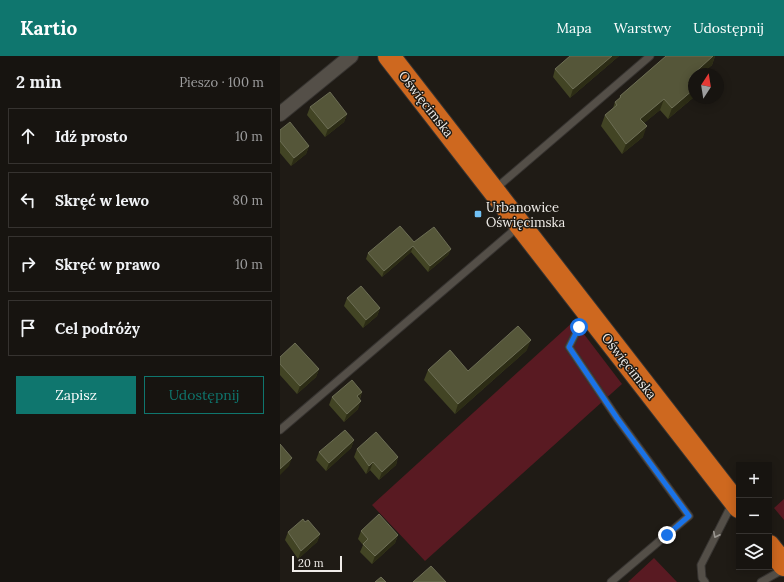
<!DOCTYPE html>
<html lang="pl">
<head>
<meta charset="utf-8">
<style>
  :root { --surface:#171410; --page:#24211e; --text:#f1f3f6; --muted:#9e9e9f; --line:#363330; --accent:#0f766e }
  body { margin:0; font-family:Lora,serif; background:var(--page); color:var(--text) }
  .controls { position:absolute; right:12px; bottom:12px; display:grid; overflow:hidden; border-radius:0px; box-shadow:0 2px 10px #0003 }
  .controls button { width:36px; height:36px; display:grid; place-items:center; padding:0; border:0; border-bottom:1px solid var(--line); background:var(--surface); color:var(--text); font:20px sans-serif }
  .compass { position:absolute; left:408px; top:12px; width:36px; height:36px; border-radius:50%; background:var(--surface); box-shadow:0 2px 10px #0003; rotate:12deg }
  .scale { position:absolute; left:12px; bottom:10px; width:50px; box-sizing:border-box; padding-left:4px; border:2px solid #f0ede9; border-top:0; font-size:11px; line-height:14px; white-space:nowrap; color:#f0ede9; -webkit-text-stroke:3px #1f1b15; paint-order:stroke }
  .stop { position:absolute; width:12px; height:12px; margin:-9px; border:3px solid #1a73e8; border-radius:50%; background:#fff }
  .stop.end { background:#1a73e8; border-color:#fff; box-shadow:0 1px 4px #0008 }
  .list { margin:0; padding:0; list-style:none }
  h2 { display:flex; justify-content:space-between; align-items:center; height:52px; margin:0; padding:0 16px; font-size:17px }
  h2 small { font-size:13px; font-weight:400; color:var(--muted) }
  .list li { display:grid; grid-template-columns:26px 1fr auto; gap:12px; align-items:center; box-sizing:border-box; height:56px; margin:0 8px 8px; padding:0 8px; border:1px solid var(--line); border-radius:0px }
  .list b { display:block; font-size:15px; white-space:nowrap }
  .list em { font-size:13px; font-style:normal; color:var(--muted) }
  .actions { display:flex; gap:8px; padding:12px 16px }
  .actions a { flex:1; padding:9px 0; border:1px solid var(--accent); border-radius:0px; text-align:center; font-size:14px; color:var(--accent) }
  .actions .main { background:var(--accent); color:#fff }
  .icon { flex:none; width:22px; height:22px; fill:none; stroke:currentColor; stroke-width:2; stroke-linecap:round; stroke-linejoin:round }
  .map { position:relative; flex:none; width:504px; height:526px; overflow:hidden }
  header { display:flex; align-items:center; gap:24px; box-sizing:border-box; height:56px; padding:0 20px; background:var(--accent); color:#fff }
  header strong { font-size:19px }
  nav { display:flex; gap:22px; margin-inline-start:auto; font-size:14px }
  main { display:flex }
  aside { flex:1; background:var(--surface) }
  .map>svg:first-child { display:block }
</style>
</head>
<body>
<header>
<strong>Kartio</strong>
<nav><a>Mapa</a><a>Warstwy</a><a>Udostępnij</a></nav>
</header>
<main>
<aside>
<h2>2 min<small>Pieszo · 100 m</small></h2>
<ul class="list">
<li><svg class="icon" aria-label="ahead" viewBox="0 0 24 24"><path d="M12 20V5M6 11l6-6 6 6"/></svg><div><b>Idź prosto</b></div><em>10 m</em></li>
<li><svg class="icon" aria-label="left" viewBox="0 0 24 24"><path d="M17 20v-9H6M10 6l-5 5 5 5"/></svg><div><b>Skręć w lewo</b></div><em>80 m</em></li>
<li><svg class="icon" aria-label="right" viewBox="0 0 24 24"><path d="M7 20v-9h11M14 6l5 5-5 5"/></svg><div><b>Skręć w prawo</b></div><em>10 m</em></li>
<li><svg class="icon" aria-label="arrive" viewBox="0 0 24 24"><path d="M6 21V4h12l-3 4 3 4H6"/></svg><div><b>Cel podróży</b></div></li>
</ul>
<div class="actions"><a class="main">Zapisz</a><a>Udostępnij</a></div>
</aside>
<div class="map">
<svg width="504" height="526" viewBox="0 0 504 526">
  <rect width="100%" height="100%" fill="#1f1b15"/>
  <!-- green -->
  <path fill="#591a22" d="M294,265L342,328L145,505L92,449Z
    M504,443V464L494,452Z
    M374,502L397,526H348Z"/>
  <g fill="none" stroke-linecap="round" stroke-linejoin="round">
    <!-- service casing -->
    <g stroke="#373431" stroke-width="9">
      <path id="service" d="M215,133L370,0
        M305,259L289,291L337,362L409,460L331,526
        M0,374L239,170
        M425,526L422,522L421,509L453,446
        M481,526L504,513"/>
    </g>
    <!-- minor casing -->
    <g stroke="#373431" stroke-width="16">
      <path id="minor" d="M0,58L71,0"/>
    </g>
    <!-- trunk casing -->
    <g stroke="#373431" stroke-width="24">
      <path id="trunk" d="M109,0L459,451
        M489,490L504,509"/>
    </g>
    <!-- service -->
    <use href="#service" stroke="#544f48" stroke-width="7"/>
    <!-- minor -->
    <use href="#minor" stroke="#544f48" stroke-width="14"/>
    <!-- trunk -->
    <use href="#trunk" stroke="#ce681f" stroke-width="22"/>
  </g>
  <!-- wall -->
  <path fill="#424424" d="M290,0H339L290,42L273,21L275,13Z
    M386,0H435L432,9L413,25L414,41L388,63L380,54L364,67L363,81L342,98L321,70L325,59L333,52L335,46L339,43L340,40Z
    M30,51L67,58L64,66L45,81L27,59Z
    M0,74L29,90L26,98L11,110L0,97Z
    M134,186L171,193L168,199L148,216L131,196L102,221L86,203L88,197Z
    M67,242L100,252L97,260L83,272L64,250Z
    M247,294L175,358L144,324L148,314L188,315Z
    M0,301L39,313L36,321L17,338L0,319Z
    M82,336L80,343L78,353L64,366L49,349L52,341Z
    M74,384L71,392L46,415L36,404L39,396Z
    M77,393L118,401L116,409L99,424L90,414L86,418L74,401Z
    M25,466L40,478L37,486L18,503L5,484L8,476Z
    M81,475L118,479L115,487L92,508L80,496L83,489L78,483Z"/>
  <!-- shaded-wall -->
  <path fill="#2c2c15" d="M332,0H339L290,42L293,33Z
    M433,0H435L432,9L421,18H414V25L406,32L410,21Z
    M414,33V41L388,63L392,52Z
    M384,43L380,54L356,74L360,63Z
    M67,58L64,66L45,81L48,73Z
    M367,70L363,81L342,98L346,88Z
    M29,90L26,98L11,110L14,102Z
    M133,190L131,196L102,221L104,215Z
    M171,193L168,199L148,216L150,210Z
    M100,252L97,260L83,272L86,264Z
    M251,284L247,294L175,358L178,348Z
    M39,313L36,321L17,338L20,330Z
    M82,336L79,344L77,340Z
    M81,345L78,353L64,366L67,358Z
    M74,384L71,392L46,415L49,407Z
    M118,401L116,409L99,424L102,416Z
    M12,402L9,410L0,419V413Z
    M93,406L90,414L86,418L89,410Z
    M40,478L37,486L18,503L21,495Z
    M118,479L115,487L92,508L95,500Z"/>
  <!-- building -->
  <path fill="#555639" stroke="#6d6e55" d="M290,0H332L293,33L275,13Z
    M386,0H433L410,21L414,26V33L392,52L384,43L360,63L367,70L346,88L325,59L337,49L335,46L341,41L340,40Z
    M50,36L67,58L48,73L30,51Z
    M10,66L29,90L14,102L0,85V74Z
    M120,170L134,186L154,171L171,193L150,210L133,190L104,215L88,197Z
    M81,230L100,252L86,264L67,242Z
    M238,270L251,284L178,348L148,314L170,294L188,315Z
    M15,287L39,313L20,330L0,308V301Z
    M72,324L82,336L77,340L81,345L67,358L52,341Z
    M65,374L74,384L49,407L39,396Z
    M96,376L118,401L102,416L93,406L89,410L77,393Z
    M0,388L12,402L0,413Z
    M99,458L118,479L95,500L83,488L88,483L81,475Z
    M23,463L25,466L28,464L40,478L21,495L8,476Z
    M151,510L166,526H133Z
    M101,521L106,526H95Z"/>
  <!-- one-way arrows -->
  <defs><path id="oneway-chevron" d="M-2-3.5L2.5 0L-2 3.5" fill="none" stroke-width="1.6" stroke-linecap="round" stroke-linejoin="round"/></defs>
  <use stroke="#9a9690" href="#oneway-chevron" transform="translate(436 479) rotate(117)"/>
  <g fill="none" stroke-linecap="round" stroke-linejoin="round">
    <!-- route -->
    <path stroke="#1a73e8" stroke-width="5" d="M299,271L289,291L337,362L409,460L387,479"/>
  </g>
  <!-- markers -->
  <rect fill="#71c1f5" stroke="#1f1b15" stroke-width="1.5" x="194" y="154" width="8" height="8" rx="2"/>
  <g text-anchor="middle" dominant-baseline="central" stroke-width="3" stroke-linejoin="round" paint-order="stroke">
    <!-- street labels -->
    <g font-size="13" fill="#f0ede9" stroke="#1f1b15">
      <text transform="translate(146 48) rotate(52)">Oświęcimska</text>
      <text transform="translate(349 310) rotate(52)">Oświęcimska</text>
    </g>
    <!-- poi labels -->
    <g font-size="13" fill="#f0ede9" stroke="#1f1b15" text-anchor="start">
      <text x="206" y="151">Urbanowice<tspan x="206" dy="15">Oświęcimska</tspan></text>
    </g>
  </g>
</svg>
<div class="controls">
<button>+</button>
<button>−</button>
<button><svg class="icon" aria-label="layers" viewBox="0 0 24 24"><path d="M12 4l9 5-9 5-9-5zM3 14l9 5 9-5"/></svg></button>
</div>
<svg class="compass" viewBox="-18 -18 36 36"><path d="M0-13l5 13h-10z" fill="#e53935"/><path d="M0 13l5-13h-10z" fill="#9e9e9f"/></svg>
<div class="scale">20 m</div>
<div class="stop" style="left:299px;top:271px"></div>
<div class="stop end" style="left:387px;top:479px"></div>
</div>
</main>
</body>
</html>
